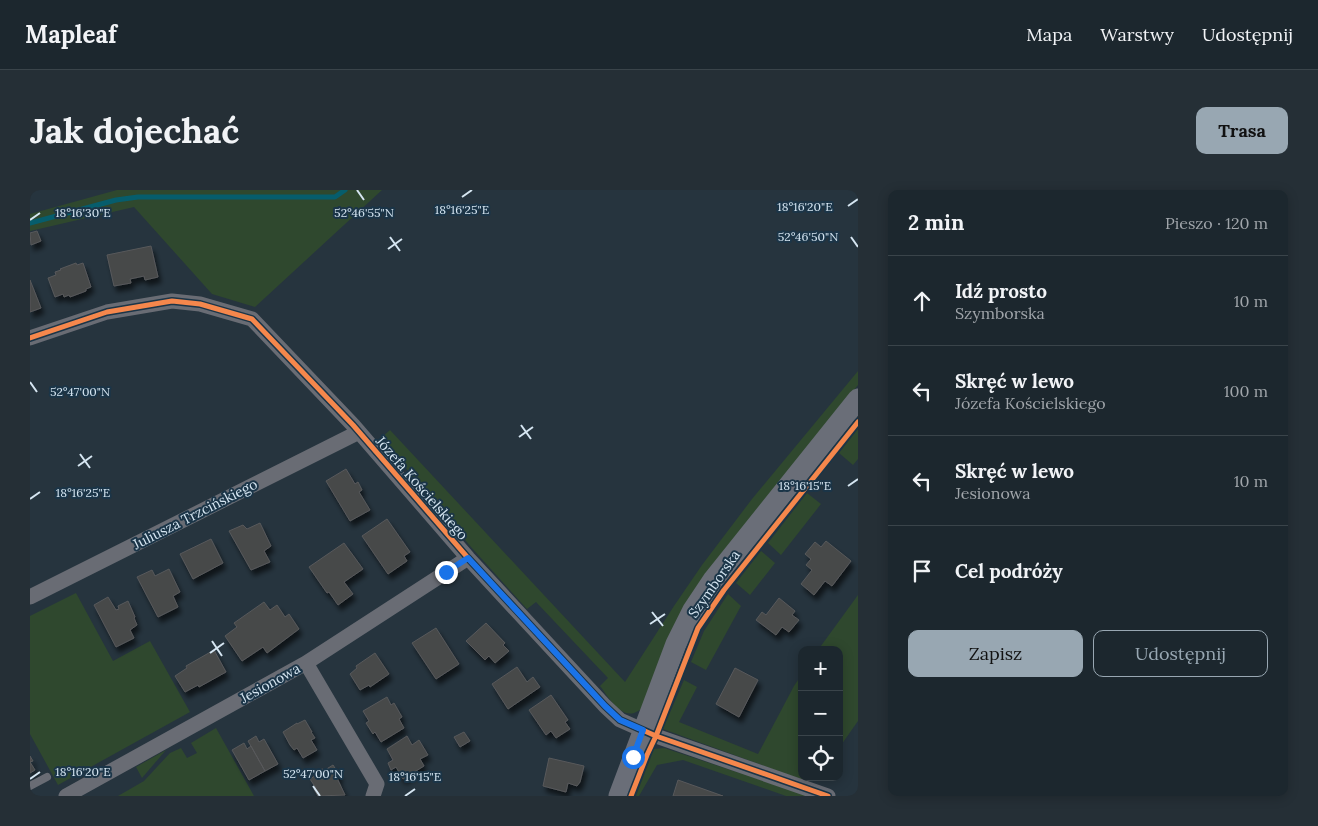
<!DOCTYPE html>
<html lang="pl">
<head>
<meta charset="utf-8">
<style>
  :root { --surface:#1c272e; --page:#252f36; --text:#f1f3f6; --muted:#a0a5aa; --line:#3a444a; --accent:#98a7b2 }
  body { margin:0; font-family:Lora,serif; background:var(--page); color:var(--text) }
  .controls { position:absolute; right:15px; bottom:15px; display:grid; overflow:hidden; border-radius:10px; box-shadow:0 2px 12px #0003 }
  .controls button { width:45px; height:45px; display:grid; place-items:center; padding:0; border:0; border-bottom:1px solid var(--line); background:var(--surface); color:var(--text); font:25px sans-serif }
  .stop { position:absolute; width:15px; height:15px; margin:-11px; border:4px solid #1a73e8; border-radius:50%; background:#fff }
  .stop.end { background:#1a73e8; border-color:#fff; box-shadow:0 1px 5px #0008 }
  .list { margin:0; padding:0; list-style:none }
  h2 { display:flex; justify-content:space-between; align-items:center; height:65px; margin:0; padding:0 20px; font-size:21px }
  h2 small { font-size:16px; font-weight:400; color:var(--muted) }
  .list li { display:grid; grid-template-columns:32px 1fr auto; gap:15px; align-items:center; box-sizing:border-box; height:90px; padding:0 20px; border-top:1px solid var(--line) }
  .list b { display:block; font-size:19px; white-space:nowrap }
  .list p { margin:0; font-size:16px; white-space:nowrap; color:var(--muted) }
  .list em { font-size:16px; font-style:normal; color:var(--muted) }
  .actions { display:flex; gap:10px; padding:15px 20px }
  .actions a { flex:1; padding:11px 0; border:1px solid var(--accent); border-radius:10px; text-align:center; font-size:18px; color:var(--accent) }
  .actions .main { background:var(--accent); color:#111 }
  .icon { flex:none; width:28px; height:28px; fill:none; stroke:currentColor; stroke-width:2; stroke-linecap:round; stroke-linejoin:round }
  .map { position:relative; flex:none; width:828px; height:606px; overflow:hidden; border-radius:10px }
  header { display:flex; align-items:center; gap:30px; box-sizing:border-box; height:70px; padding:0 25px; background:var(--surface); border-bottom:1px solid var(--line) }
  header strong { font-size:24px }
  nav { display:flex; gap:28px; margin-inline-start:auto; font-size:18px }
  .intro { display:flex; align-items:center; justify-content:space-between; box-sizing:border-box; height:120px; padding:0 30px }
  h1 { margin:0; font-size:35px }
  .button { padding:12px 22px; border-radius:10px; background:var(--accent); color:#111; font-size:18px; font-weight:700 }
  main { display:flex; gap:30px; padding:0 30px }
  aside { flex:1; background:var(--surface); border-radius:10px; box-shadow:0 2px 12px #0003 }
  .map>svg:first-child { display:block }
</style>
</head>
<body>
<header>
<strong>Mapleaf</strong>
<nav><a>Mapa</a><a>Warstwy</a><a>Udostępnij</a></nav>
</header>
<div class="intro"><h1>Jak dojechać</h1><a class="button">Trasa</a></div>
<main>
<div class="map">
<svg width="828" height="606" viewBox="0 0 828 606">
  <defs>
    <filter id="shadow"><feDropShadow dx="3" dy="5.5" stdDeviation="2.5" flood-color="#0009"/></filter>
  </defs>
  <rect width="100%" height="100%" fill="#26343e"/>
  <!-- green -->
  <path fill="#2f482e" d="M87,0H352L225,117L182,104L104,17L0,41V24Z
    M828,181V195L704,350L612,519C609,520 607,522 604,523C589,527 578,506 570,496L578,488L506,412L497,419L441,357L351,248L360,240L595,492L644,416L672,375L722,309Z
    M828,239V269L823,275L809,263Z
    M777,303L791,314L751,365L738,353Z
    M731,361L745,373L720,405L706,393Z
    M46,403L83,471L120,451L160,522L28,595L0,544V426Z
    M698,404L711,416L676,480L661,472L674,441Z
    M828,405V531L809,558V460H788Z
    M772,484V587H783L779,590L770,589L633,539L654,490L667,497L649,532L728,564L764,496Z
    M186,538L224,606H88L114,591L140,563L151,558L157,568L167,563L161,553Z
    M634,558L779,606H756L653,570L627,575L609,606H606L624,559Z
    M136,560L112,588L106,577Z"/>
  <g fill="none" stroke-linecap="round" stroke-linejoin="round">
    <!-- stream -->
    <path stroke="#065d6c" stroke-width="5" d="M0,33L86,10L108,7H305L315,0"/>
  </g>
  <!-- building -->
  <path fill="#464849" stroke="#58595b" filter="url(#shadow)" d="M7,41L11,51L1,55L0,43Z
    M121,56L128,87L115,90L114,86L100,89L101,93L84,96L77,65Z
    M46,73L47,75L53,73L61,97L56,99V101L40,107L39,105L34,107L33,104L25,107L18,88L26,85L25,82L31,80L30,79Z
    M0,90L11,118L0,122Z
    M316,279L325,294L328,292L332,300L329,302L340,320L320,331L296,291Z
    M357,329L380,362L374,366L377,371L358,384L332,346Z
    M230,333L241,356L234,361L240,372L221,380L199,341L213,335L217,339Z
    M181,349L193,373L163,389L150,364Z
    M796,351L821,371L802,396L795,391L784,405L771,394L782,380L776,375L781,369L775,364L785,352L791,357Z
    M314,353L333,379L314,392L323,404L308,415L299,402L297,403L279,377Z
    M139,379L150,402L143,406L148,417L128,427L107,387L122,380L125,386Z
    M78,407L86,420L89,419L88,416L98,411L105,427L104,428L107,435L100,440L104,448L86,457L64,415Z
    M749,408L765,421L762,425L769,430L759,442L752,437L746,445L726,430L732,422L736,425Z
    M234,412L240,420L247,415L255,427L259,424L269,439L237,463L233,457L212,471L195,446L207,437L204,433Z
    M456,433L475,453L473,455L479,461L465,473L459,466L455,470L436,451Z
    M406,438L429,474L406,489L382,453Z
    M184,460L196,482L169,497L168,495L155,502L145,486L157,478L156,476Z
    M345,463L359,484L340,497L339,495L330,500L320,484L327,478L326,476Z
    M487,477L497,492L503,487L510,497L478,519L462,494Z
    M705,478L728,490L709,527L686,514Z
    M521,505L538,530L535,532L540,539L526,548L521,541L516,545L499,520Z
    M357,507L361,515L364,513L372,527L369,529L374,538L351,552L345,542L343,544L336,533L339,531L333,521Z
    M275,530L282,542H281L285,548L281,550L287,560L273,568L267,558L264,560L260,555L253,542L267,533V534Z
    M434,542L440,551L430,557L424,547Z
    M226,546L229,552L234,549L248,574L235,581L218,551Z
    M377,546L382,555L389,550L398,565L390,569L394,576L373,589L366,577L361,580L358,573L363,570L357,559Z
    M214,553L217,559L221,556L235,581L219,590L202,560Z
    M0,566L3,571L0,572L5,580L0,583Z
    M519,568L554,576L550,592L547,596L538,593L536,602L513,596Z
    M303,575L310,586L307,588L315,605L288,606L284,599L286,598L280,589L288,584L289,581L292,579L295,580Z
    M648,590L693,606H643Z"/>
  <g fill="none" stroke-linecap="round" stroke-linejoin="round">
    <!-- lane -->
    <path stroke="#696c74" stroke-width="8" d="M0,596L17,587"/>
    <!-- street -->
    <path stroke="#696c74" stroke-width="15" d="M0,148L77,122L142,111L170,114L222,129L323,235L438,368L575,516L590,530L626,546L798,606
      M0,407L329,242
      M276,473L347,594L343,606
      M36,606L276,473L438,368"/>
    <!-- secondary -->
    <path stroke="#6a6e78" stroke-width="21" d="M589,606L646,454L663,420L683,390L828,209"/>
    <!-- cycleway casing -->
    <g stroke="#1b3548" stroke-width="8">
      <path id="cycleway" d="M0,148L77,122L142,111L170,114L222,129L323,235L438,368L575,516L590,530L626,546L798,606
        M601,606L617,565L626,546L668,438L694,400L828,232"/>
    </g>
    <!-- cycleway -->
    <use href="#cycleway" stroke="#f5874c" stroke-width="5"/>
  </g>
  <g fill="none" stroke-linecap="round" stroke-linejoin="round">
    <!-- route -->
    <path stroke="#1a73e8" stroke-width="6" d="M416,382L438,368L575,516L590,530L613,540L603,567"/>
  </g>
  <!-- ticks -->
  <path fill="none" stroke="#d5e5f1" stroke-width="2" d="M327,0L334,10M432,7L442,0M818,16L828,9M0,30L10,23M360,47L370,61M821,47L828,57M358,59L372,49M0,192L7,202M491,235L501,249M489,247L503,237M50,264L60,278M48,276L62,266M818,296L828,289M0,309L10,302M622,422L633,436M620,434L635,424M182,451L192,466M180,463L194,453M0,589L10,582M283,596L290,606M375,606L385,599"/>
  <g text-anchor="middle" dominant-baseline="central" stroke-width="4" stroke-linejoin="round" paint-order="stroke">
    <!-- street labels -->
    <g font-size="14" fill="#d5e5f1" stroke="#1b3548">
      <text transform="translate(392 298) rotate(49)">Józefa Kościelskiego</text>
      <text transform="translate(165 324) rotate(-27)">Juliusza Trzcińskiego</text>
      <text transform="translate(684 394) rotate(-55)">Szymborska</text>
      <text transform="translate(240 493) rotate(-29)">Jesionowa</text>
    </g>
  </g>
  <g font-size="12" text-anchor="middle" fill="#d5e5f1" stroke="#1b3548" stroke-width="4" stroke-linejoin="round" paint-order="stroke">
    <text x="775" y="21">18°16'20"E</text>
    <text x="432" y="24">18°16'25"E</text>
    <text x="53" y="27">18°16'30"E</text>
    <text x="334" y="27">52°46'55"N</text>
    <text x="778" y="51">52°46'50"N</text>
    <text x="50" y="206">52°47'00"N</text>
    <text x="775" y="300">18°16'15"E</text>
    <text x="53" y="307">18°16'25"E</text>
    <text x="53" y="586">18°16'20"E</text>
    <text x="283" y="588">52°47'00"N</text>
    <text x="385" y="591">18°16'15"E</text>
  </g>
</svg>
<div class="controls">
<button>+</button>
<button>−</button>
<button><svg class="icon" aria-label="locate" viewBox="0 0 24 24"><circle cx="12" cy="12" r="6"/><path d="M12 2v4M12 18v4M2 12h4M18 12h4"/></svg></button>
</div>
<div class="stop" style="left:603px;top:567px"></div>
<div class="stop end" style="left:416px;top:382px"></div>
</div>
<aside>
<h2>2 min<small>Pieszo · 120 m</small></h2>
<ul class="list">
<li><svg class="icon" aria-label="ahead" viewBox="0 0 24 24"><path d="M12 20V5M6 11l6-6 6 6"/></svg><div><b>Idź prosto</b><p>Szymborska</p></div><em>10 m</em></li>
<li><svg class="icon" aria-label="left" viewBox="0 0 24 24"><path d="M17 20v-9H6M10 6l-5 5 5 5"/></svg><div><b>Skręć w lewo</b><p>Józefa Kościelskiego</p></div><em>100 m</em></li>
<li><svg class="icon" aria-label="left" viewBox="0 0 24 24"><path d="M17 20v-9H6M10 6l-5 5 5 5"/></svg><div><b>Skręć w lewo</b><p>Jesionowa</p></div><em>10 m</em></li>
<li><svg class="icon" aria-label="arrive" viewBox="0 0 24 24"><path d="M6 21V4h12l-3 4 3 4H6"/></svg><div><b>Cel podróży</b></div></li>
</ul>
<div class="actions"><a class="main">Zapisz</a><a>Udostępnij</a></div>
</aside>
</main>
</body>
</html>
